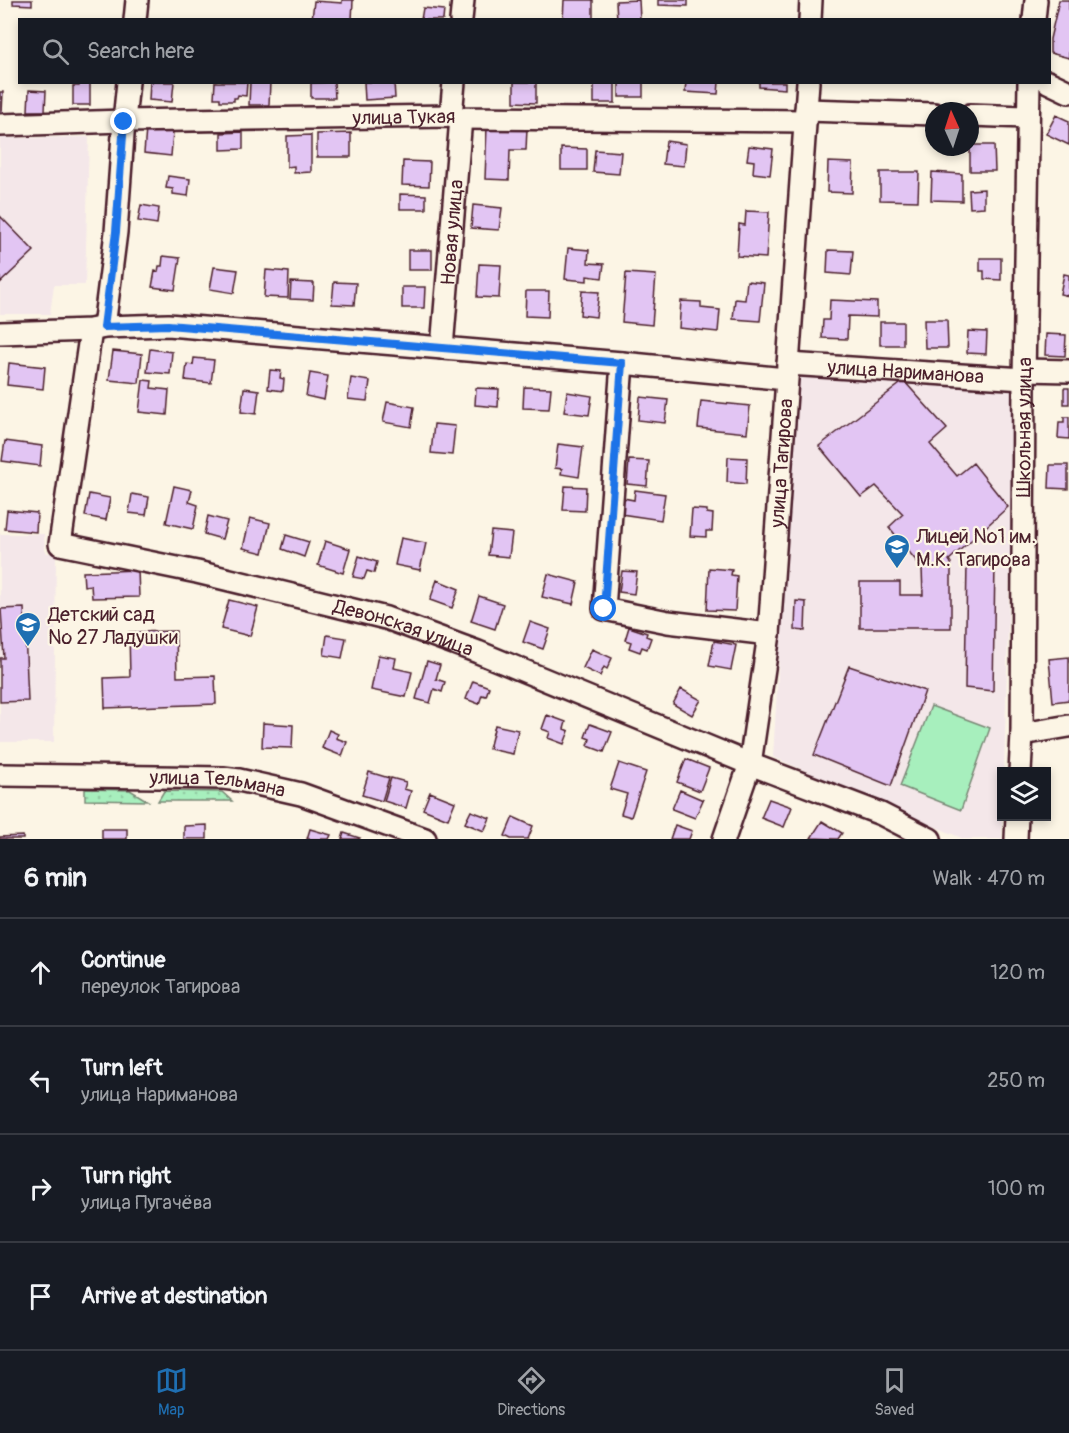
<!DOCTYPE html>
<meta charset="utf-8">
<style>
:root{--surface:#171b24;--page:#20242c;--text:#f1f3f6;--muted:#9ea1a6;--line:#363941;--accent:#1f6fb2}
body{margin:0;font-family:Pangolin,sans-serif;background:var(--page);color:var(--text)}
.controls{position:absolute;right:18px;bottom:18px;display:grid;overflow:hidden;border-radius:0px;box-shadow:0 3px 9px #0003}
.controls button{width:54px;height:54px;display:grid;place-items:center;padding:0;border:0;border-bottom:2px solid var(--line);background:var(--surface);color:var(--text);font:30px sans-serif}
.compass{position:absolute;left:925px;top:102px;width:54px;height:54px;border-radius:50%;background:var(--surface);box-shadow:0 3px 9px #0003;rotate:357deg}
.stop{position:absolute;width:18px;height:18px;margin:-14px;border:4px solid #1a73e8;border-radius:50%;background:#fff}
.stop.end{background:#1a73e8;border-color:#fff;box-shadow:0 2px 6px #0008}
.list{margin:0;padding:0;list-style:none}
h2{display:flex;justify-content:space-between;align-items:center;height:78px;margin:0;padding:0 24px;font-size:26px}
h2 small{font-size:20px;font-weight:400;color:var(--muted)}
.list li{display:grid;grid-template-columns:39px 1fr auto;gap:18px;align-items:center;box-sizing:border-box;height:108px;padding:0 24px;border-top:2px solid var(--line)}
.list b{display:block;font-size:22px;white-space:nowrap}
.list p{margin:0;font-size:20px;white-space:nowrap;color:var(--muted)}
.list em{font-size:20px;font-style:normal;color:var(--muted)}
.icon{flex:none;width:33px;height:33px;fill:none;stroke:currentColor;stroke-width:2;stroke-linecap:round;stroke-linejoin:round}
.map{position:relative;flex:none;width:1069px;height:839px;overflow:hidden}
.search{position:absolute;background:var(--surface);box-shadow:0 3px 9px #0003;left:18px;right:18px;top:18px;height:66px;display:flex;align-items:center;gap:15px;box-sizing:border-box;padding:0 21px;border-radius:0px;color:var(--muted);font-size:22px}
.sheet{height:510px;background:var(--surface)}
nav{display:flex;justify-content:space-around;align-items:center;box-sizing:border-box;height:84px;border-top:2px solid var(--line);background:var(--surface);font-size:16px;color:var(--muted)}
nav a{display:grid;justify-items:center;gap:3px}
nav .on{color:var(--accent)}
.map>svg:first-child{display:block}
.built{fill:#f4e7e9}
.grass{fill:url(#grass-dots);stroke:#788774;stroke-width:1.5}
.green{fill:#a7efbd;stroke:#788774;stroke-width:1.5}
.building{fill:#e2c5f3;stroke:#4a1f2b;stroke-width:1.5}
.lines{fill:none;stroke-linecap:round;stroke-linejoin:round}
.minor-casing{stroke:#4a1f2b;stroke-width:26}
.minor{stroke:#fcf5e5;stroke-width:21}
.route{stroke:#1a73e8;stroke-width:8}
.labels{text-anchor:middle;dominant-baseline:central;stroke-width:4.5;stroke-linejoin:round;paint-order:stroke}
.street-label{font-size:20px;fill:#4a1f2b;stroke:#fcf5e5}
.poi-label{font-size:20px;fill:#4a1f2b;stroke:#fcf5e5;text-anchor:start}
</style>
<div class="map">
<svg width="1069" height="839" viewBox="0 0 1069 839">
<defs>
<pattern id="grass-dots" width="8" height="8" patternUnits="userSpaceOnUse" patternTransform="scale(1.5)"><rect width="8" height="8" fill="#a7efbd"/><path d="M2 2h.1M6 6h.1" fill="none" stroke="#91cca3" stroke-width="1.8" stroke-linecap="round"/></pattern>
</defs>
<rect width="100%" height="100%" fill="#fcf5e5"/>
<filter id="ink" filterUnits="userSpaceOnUse"><feTurbulence type="fractalNoise" baseFrequency=".0167" numOctaves="2"/><feDisplacementMap in="SourceGraphic" scale="12" xChannelSelector="R" yChannelSelector="G"/><feConvolveMatrix kernelMatrix="1 2 1 2 8 2 1 2 1" color-interpolation-filters="sRGB"/></filter>
<g filter="url(#ink)">
<!-- built -->
<path class="built" d="M89,137L85,285H54L50,314H0V138Z
M796,370L1015,384L1004,771L1002,772V839H964L773,757Z
M0,534H44L45,552L56,555L54,742H0Z"/>
<!-- grass -->
<path class="grass" d="M85,789L130,790L148,801L85,800Z
M164,791L222,792L232,801H158Z"/>
<!-- green -->
<path class="green" d="M931,706L990,728L961,810L900,786Z"/>
<!-- building -->
<path class="building" d="M13,0H32V5L13,4Z
M342,0H353L352,20H312L314,1L342,3Z
M564,0H593V20H563Z
M639,0L640,19L617,20L616,1Z
M658,0H688V6L658,5Z
M1059,0H1069V58L1050,53V39Z
M423,8L444,10L443,20H421Z
M79,82H90V105H73V86H79Z
M150,82H174L172,102L149,100Z
M215,82H247L246,96L238,95L237,98H234V101H220V98H214Z
M250,82H270L269,105H249Z
M334,82L335,98H311V83Z
M364,82H394L395,98L365,100Z
M514,82H536V103L514,102Z
M594,82H615V103H594Z
M619,82H643V97H619Z
M686,82H719L718,94L685,92Z
M759,82H785V89L759,87Z
M29,90L46,91L45,111H28Z
M0,92H3L2,113H0Z
M1056,115L1069,121V145L1046,134Z
M487,126L527,128L526,150H510L509,180L485,179Z
M146,129L173,132L171,156L144,153Z
M243,132V149L221,150V133Z
M351,133V157H317V134Z
M311,135V172L294,173V166L287,167V136Z
M666,141L686,144L684,166L663,164Z
M970,145H994L995,171H970Z
M749,146L773,149L770,175L753,173L754,161L747,160Z
M561,148L587,149V170H561Z
M595,150L621,152L619,174L593,172Z
M403,161L430,162L429,186L402,185Z
M828,162L853,163L852,193L827,192Z
M880,172H919L918,201L880,200Z
M932,172L962,174V201L931,200Z
M168,176L190,179L188,196L173,194V189L166,188Z
M984,189V207L970,208L969,190Z
M400,194L426,195V209H400Z
M141,205L159,208L157,224L138,221Z
M473,205L502,208L499,230L471,228Z
M746,211L769,212L766,258L737,256L739,224L745,225Z
M0,216L34,251L0,283Z
M568,248L589,250L588,263L604,264L602,278L587,276V281L565,279Z
M408,250H432V270H408Z
M828,250L853,251L851,275L827,273Z
M163,256L180,258L175,290L152,287L155,271L158,272L159,266H162Z
M980,258H1001V280L984,279V271H980Z
M479,264L501,265L499,298L477,297Z
M214,267L238,270L234,293L210,289Z
M266,270L289,272L288,298L264,297Z
M626,273L656,275L652,325L622,322Z
M1064,274L1069,275V296L1060,294Z
M747,281L764,283L760,321L733,319L735,299L745,300Z
M291,282L314,283L313,300L290,299Z
M334,282L356,283L354,305L332,304Z
M402,287H425L424,308H402Z
M526,291H549L548,317L525,316Z
M582,291L599,292L596,317L580,315Z
M830,300L877,302V317L848,316L847,339L822,338L823,320H829Z
M681,301L701,302V308L720,310L718,332L679,328Z
M924,320H947L948,348H925Z
M880,322H903V345H880Z
M968,331L987,332L986,354L967,353Z
M1046,334L1066,335L1065,356L1045,355Z
M150,349L172,352L170,374L147,372Z
M113,351L142,354L139,383L109,380Z
M194,358L214,360L211,383L185,380L187,364L193,365Z
M9,363L45,367L43,389L7,385Z
M270,370L281,371L280,378L284,379L283,391L268,389Z
M310,373L328,376L324,400L306,396Z
M351,378L370,381L367,401L348,399Z
M143,380L152,381L151,388L169,390L167,415L139,412Z
M904,381L947,429L930,444L957,476L973,463L1008,507L949,560L951,563V628H860V582H900V595H923L922,568L889,527L903,514L876,486L861,497L819,446Z
M524,387L551,388L549,409L523,408Z
M244,388L259,390L256,414L241,412Z
M476,388L499,389L498,407L475,405Z
M1064,388H1069V404H1064Z
M567,392L592,396L589,415L564,412Z
M640,397L668,400L665,423L638,420Z
M701,401L750,406L747,433L698,428Z
M387,402L414,407L411,427L383,422Z
M1064,417H1069V439L1058,438L1059,422H1064Z
M434,424L455,426L452,455L431,453Z
M5,441L42,446L40,466L2,461Z
M558,444L583,447L579,477L561,474L562,469L555,468Z
M728,457L747,458L746,484L727,482Z
M629,460L649,461L647,486L627,484Z
M1050,465H1068V489L1049,488Z
M174,486L192,490L189,502L198,505L193,529L166,523Z
M565,486L586,487L585,511L563,510Z
M635,490L665,494L661,520L621,514L623,498L634,500Z
M89,494L110,498L106,520L85,516Z
M132,494L149,497L146,515L129,513Z
M692,509L707,510V513L713,514L712,531H706V537L690,536Z
M7,510L37,513L36,532L5,529Z
M208,516L227,521L222,539L204,534Z
M250,518L270,523L263,553L243,548Z
M491,531L512,533L509,557L488,555Z
M286,535L309,542L304,557L282,549Z
M401,538L426,543L420,570L395,565Z
M325,541L350,549L343,573L318,565Z
M359,556L377,562L374,573L367,571L364,579L353,577Z
M967,562H995L993,691L965,688Z
M709,568L732,570L731,575L737,576L735,611L707,610Z
M138,570L139,597L92,598L91,585L84,586L83,572Z
M622,571L637,572L634,594L619,592Z
M548,574L578,582L573,604L542,597Z
M437,580L459,589L452,608L430,600Z
M479,596L503,604L495,629L471,621Z
M229,600L258,607L250,636L221,629Z
M796,601L806,602L805,631L795,630Z
M24,608L28,701L0,702V658H4L1,609Z
M530,622L550,629L543,649L523,642Z
M629,627L647,633L646,636L651,638L647,649L642,647L640,652L629,648L631,642L625,640Z
M176,631L177,677L215,676L216,704L105,708L104,678L130,677L129,632Z
M327,635L346,638L342,658L324,655Z
M714,641L736,645L731,670L709,666Z
M592,649L612,658L607,669L604,667L600,676L583,668Z
M378,655L396,658L394,668L412,672L406,697L371,690Z
M1069,657V700L1053,702L1049,659Z
M427,661L440,665L436,679L445,682L442,692L434,689L430,703L416,699Z
M849,666L925,691L891,786L814,755Z
M473,681L489,687L486,696L482,695L479,704L466,699Z
M681,689L701,700L692,715L673,704Z
M547,715L566,722L564,729L569,731L564,744L548,738L550,732L542,729Z
M263,723L293,725L292,748L262,747Z
M590,724L612,732L604,752L588,746L590,739L585,737Z
M495,725L518,730L513,754L489,749Z
M329,730L338,734L336,738L347,742L342,756L322,748Z
M686,759L709,768L700,791L677,782Z
M619,763L646,772L631,817L621,814L627,794L610,789Z
M369,772L389,778L382,801L362,795Z
M391,778L406,782L404,789L411,791L406,808L384,801Z
M680,790L703,800L695,818L672,809Z
M430,792L455,802L448,819L423,809Z
M769,799L792,807L784,827L761,818Z
M471,811L490,818L484,831L465,823Z
M513,817L533,826L528,839H511L505,836Z
M822,821L842,833L838,839L811,838Z
M207,825V839H184V826Z
M675,825L692,831L689,839H670Z
M102,829H127V839H102Z
M310,829L331,835L329,839H307Z
M344,833L360,838L359,839H342Z
M23,836V839H0V837Z"/>
<g class="lines">
<defs>
<g id="minor">
<path d="M135,20L137,0"/>
<path d="M461,20L463,0"/>
<path d="M810,20L811,0"/>
<path d="M1034,20L1036,0"/>
<path d="M1048,82L1069,92"/>
<path d="M806,110L934,114"/>
<path d="M970,115L1028,117"/>
<path d="M451,116L454,82"/>
<path id="s1" d="M0,125L124,121L451,116L461,118L805,121"/>
<path d="M104,327L116,232L124,121L128,82"/>
<path id="s2" d="M91,330L60,544L197,572L386,618L478,652L750,764L881,814L930,839"/>
<path d="M0,333L91,330L104,327L168,325L622,363L786,379"/>
<path id="s3" d="M442,348L461,118"/>
<path d="M622,363L604,609L668,622L769,634"/>
<path id="s4" d="M788,364L1024,379"/>
<path d="M1025,370L1069,371"/>
<path d="M1022,734L1069,726"/>
<path id="s5" d="M1020,772L1022,734L1024,379L1029,82"/>
<path id="s6" d="M0,775L158,777L223,778L239,780L301,794L425,839"/>
<path id="s7" d="M724,839L750,764L769,634L808,82"/>
<path d="M1016,839L1017,816"/>
</g>
</defs>
<!-- minor casing -->
<use href="#minor" class="minor-casing"/>
<!-- minor -->
<use href="#minor" class="minor"/>
</g>
</g>
<g class="lines" filter="url(#ink)">
<!-- route -->
<path class="route" d="M124,122L116,232L104,327L168,325L622,363L604,609"/>
</g>
<!-- icons -->
<defs>
<symbol id="school-pin" viewBox="-11 -11 22 30"><path d="M0 17L-7.5 6A9.5 9.5 0 1 1 7.5 6Z" fill="#1f6fb2" stroke="#fcf5e5"/><path d="M0-5L7-2L0 1L-7-2ZM-4 1L0 2.5L4 1V4Q0 6-4 4Z" fill="#fff"/></symbol>
</defs>
<g fill-rule="evenodd">
<use href="#school-pin" x="882" y="532" width="30" height="40"/>
<use href="#school-pin" x="13" y="610" width="30" height="40"/>
</g>
<g class="labels">
<!-- street labels -->
<g class="street-label">
<text stroke="none"><textPath href="#s1" startOffset="404">улица Тукая</textPath></text>
<text stroke="none"><textPath href="#s3" startOffset="116">Новая улица</textPath></text>
<text stroke="none"><textPath href="#s4" startOffset="118">улица Нариманова</textPath></text>
<text stroke="none"><textPath href="#s5" startOffset="345">Школьная улица</textPath></text>
<text stroke="none"><textPath href="#s7" startOffset="382">улица Тагирова</textPath></text>
<text stroke="none"><textPath href="#s2" startOffset="570">Девонская улица</textPath></text>
<text stroke="none"><textPath href="#s6" startOffset="218">улица Тельмана</textPath></text>
</g>
<!-- poi labels -->
<g class="poi-label">
<text x="916" y="536">Лицей №1 им.<tspan x="916" dy="23">М.К. Тагирова</tspan></text>
<text x="48" y="614">Детский сад<tspan x="48" dy="23">№ 27 Ладушки</tspan></text>
</g>
</g>
</svg>
<div class="controls">
<button><svg class="icon" aria-label="layers" viewBox="0 0 24 24"><path d="M12 4l9 5-9 5-9-5zM3 14l9 5 9-5"/></svg></button>
</div>
<svg class="compass" viewBox="-18 -18 36 36"><path d="M0-13l5 13h-10z" fill="#e53935"/><path d="M0 13l5-13h-10z" fill="#9ea1a6"/></svg>
<div class="stop" style="left:604px;top:609px"></div>
<div class="stop end" style="left:124px;top:122px"></div>
<div class="search"><svg class="icon" aria-label="search" viewBox="0 0 24 24"><circle cx="10" cy="10" r="6"/><path d="M15 15l6 6"/></svg>Search here</div>
</div>
<section class="sheet">
<h2>6 min<small>Walk · 470 m</small></h2>
<ul class="list">
<li><svg class="icon" aria-label="ahead" viewBox="0 0 24 24"><path d="M12 20V5M6 11l6-6 6 6"/></svg><div><b>Continue</b><p>переулок Тагирова</p></div><em>120 m</em></li>
<li><svg class="icon" aria-label="left" viewBox="0 0 24 24"><path d="M17 20v-9H6M10 6l-5 5 5 5"/></svg><div><b>Turn left</b><p>улица Нариманова</p></div><em>250 m</em></li>
<li><svg class="icon" aria-label="right" viewBox="0 0 24 24"><path d="M7 20v-9h11M14 6l5 5-5 5"/></svg><div><b>Turn right</b><p>улица Пугачёва</p></div><em>100 m</em></li>
<li><svg class="icon" aria-label="arrive" viewBox="0 0 24 24"><path d="M6 21V4h12l-3 4 3 4H6"/></svg><div><b>Arrive at destination</b></div></li>
</ul>
</section>
<nav>
<a class="on"><svg class="icon" aria-label="map" viewBox="0 0 24 24"><path d="M3 6l6-2 6 2 6-2v14l-6 2-6-2-6 2zM9 4v14M15 6v14"/></svg>Map</a>
<a><svg class="icon" aria-label="directions" viewBox="0 0 24 24"><path d="M12 3l9 9-9 9-9-9zM9 14v-3h6M13 9l2 2-2 2"/></svg>Directions</a>
<a><svg class="icon" aria-label="saved" viewBox="0 0 24 24"><path d="M7 4h10v16l-5-4-5 4z"/></svg>Saved</a>
</nav>
